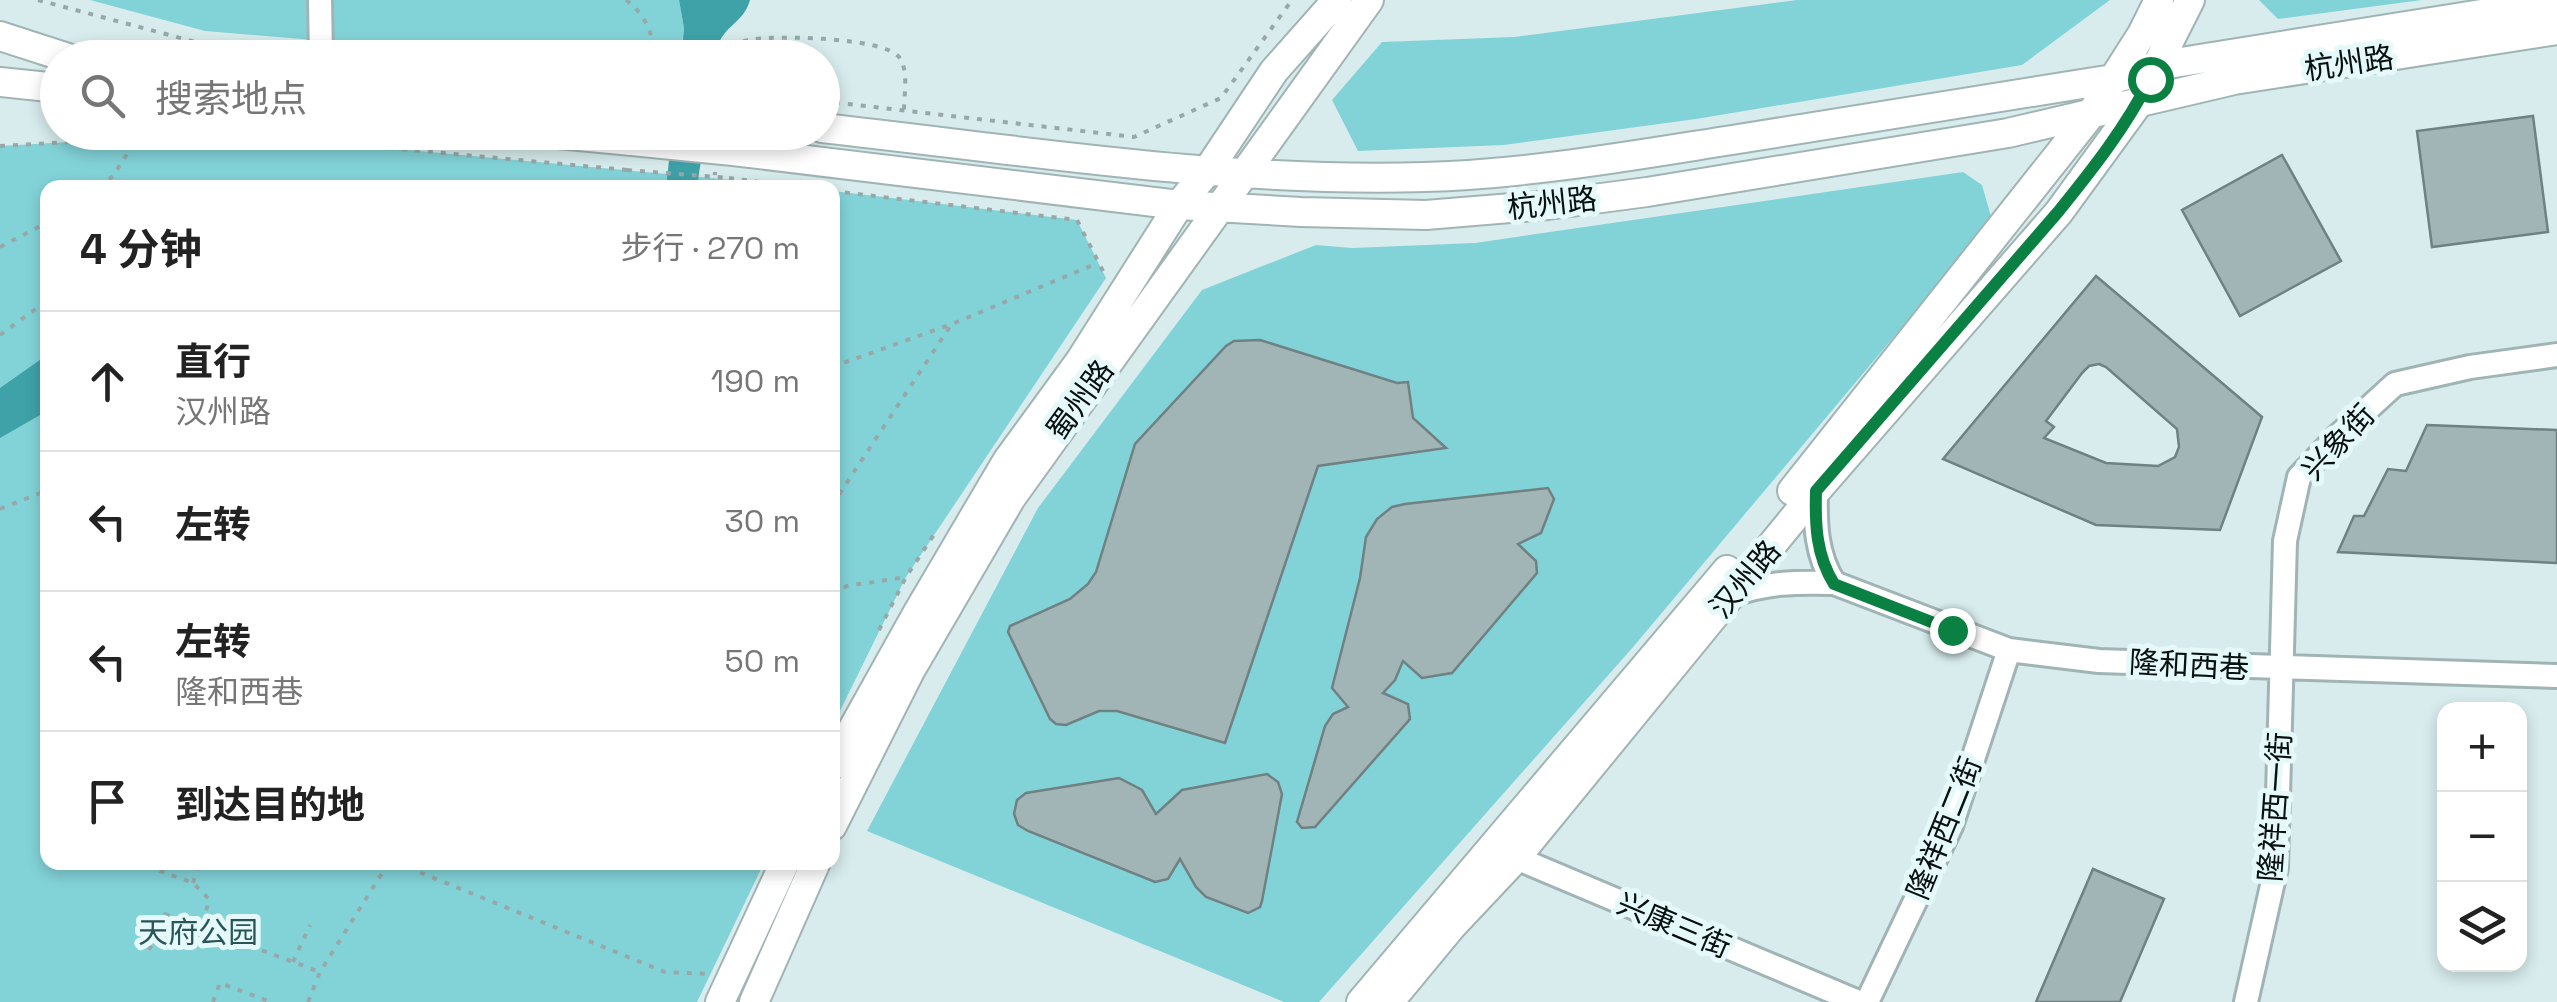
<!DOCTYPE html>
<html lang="zh">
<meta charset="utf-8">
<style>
:root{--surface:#fff;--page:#f6f6f6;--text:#222;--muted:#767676;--line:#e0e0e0}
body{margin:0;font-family:"Space Grotesk","Noto Sans SC",sans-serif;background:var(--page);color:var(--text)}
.controls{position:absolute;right:30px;bottom:30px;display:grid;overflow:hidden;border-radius:20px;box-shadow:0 5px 15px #0003}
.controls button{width:90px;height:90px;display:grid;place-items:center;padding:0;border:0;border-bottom:2px solid var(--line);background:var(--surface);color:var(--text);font:50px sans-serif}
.stop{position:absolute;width:30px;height:30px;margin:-22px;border:8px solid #0b8043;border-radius:50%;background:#fff}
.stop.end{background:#0b8043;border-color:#fff;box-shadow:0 2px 10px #0008}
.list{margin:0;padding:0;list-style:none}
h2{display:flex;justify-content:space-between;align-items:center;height:130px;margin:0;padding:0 40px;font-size:42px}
h2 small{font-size:32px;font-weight:400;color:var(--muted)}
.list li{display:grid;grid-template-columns:65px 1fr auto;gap:30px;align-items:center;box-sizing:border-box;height:140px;padding:0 40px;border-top:2px solid var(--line)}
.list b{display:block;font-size:38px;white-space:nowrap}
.list p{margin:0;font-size:32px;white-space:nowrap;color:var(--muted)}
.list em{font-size:32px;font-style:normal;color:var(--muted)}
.icon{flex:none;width:55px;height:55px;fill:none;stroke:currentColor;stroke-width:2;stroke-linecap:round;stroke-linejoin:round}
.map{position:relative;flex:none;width:2557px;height:1002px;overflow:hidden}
.search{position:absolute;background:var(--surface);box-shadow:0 5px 15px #0003;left:40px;top:40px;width:800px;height:110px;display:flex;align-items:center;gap:25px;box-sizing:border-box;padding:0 35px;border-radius:55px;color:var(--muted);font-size:38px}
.panel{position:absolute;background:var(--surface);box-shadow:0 5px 15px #0003;left:40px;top:180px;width:800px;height:690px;border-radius:20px}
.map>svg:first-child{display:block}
.green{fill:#82d3d8}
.water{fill:#3ea2a8}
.building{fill:#a2b5b6;stroke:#6f8182;stroke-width:2.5;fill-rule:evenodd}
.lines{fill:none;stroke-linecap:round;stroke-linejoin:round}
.minor-casing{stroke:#a1b4b5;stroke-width:28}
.major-casing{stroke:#a1b4b5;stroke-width:32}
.path{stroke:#98a8a8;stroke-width:4;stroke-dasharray:5 8;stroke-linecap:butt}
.minor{stroke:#fff;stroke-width:22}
.major{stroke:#fff;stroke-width:28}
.major-bridge-casing{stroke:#a1b4b5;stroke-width:32;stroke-linecap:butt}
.path-bridge{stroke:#98a8a8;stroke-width:4;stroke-dasharray:5 8;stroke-linecap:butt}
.major-bridge{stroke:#fff;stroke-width:28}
.route{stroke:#0b8043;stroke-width:12}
.labels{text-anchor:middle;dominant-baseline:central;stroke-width:10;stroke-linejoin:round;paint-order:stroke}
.street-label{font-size:30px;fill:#091010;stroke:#e5f9fa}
.park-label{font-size:30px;fill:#2a5558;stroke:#e5f9fa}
</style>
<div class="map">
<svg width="2557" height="1002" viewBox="0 0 2557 1002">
<rect width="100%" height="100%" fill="#d8eced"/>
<!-- green -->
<path class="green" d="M90,0H679L684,28L680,57H517L205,31Z
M1797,0H2110L2022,65L1696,119L1504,145L1358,151L1332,100L1382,42L1514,37Z
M2259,0H2422L2278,19Z
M226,133L806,187L48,188V862L764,863L697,1002H0V146Z
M1963,172L1982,185L1992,220L1634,646L1319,1002H1284L867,831L1038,508L1202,290L1316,245L1352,248L1475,243Z
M833,191L1077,220L1106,278L906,577L833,725Z"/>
<!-- water -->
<path class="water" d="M679,0H750C743,26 720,24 715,57L681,58L684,28Z
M672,133H705L697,187L666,188Z
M47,355V411L0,438V388Z"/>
<!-- building -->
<path class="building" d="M2533,116L2548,232L2432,247L2417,131Z
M2282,155L2341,261L2240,316L2182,210Z
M2096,276L2262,417L2220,530L2096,525L1943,459ZM2099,364L2106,367L2177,429L2179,447L2175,457L2158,466L2106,463L2044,438L2054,427L2046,421L2082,373L2089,366Z
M1260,340L1397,383L1408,382L1413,418L1446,448L1318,466L1225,743L1117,711H1099L1066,725L1056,724L1050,719L1008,632L1010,626L1070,599L1088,584L1096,572L1135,444L1226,346L1234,341Z
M2427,425L2557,430V563L2338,552L2354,516H2364L2388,469L2406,471Z
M1548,488L1554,499L1541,533L1518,544L1536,561L1537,573L1452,673L1422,678L1403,661L1395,680L1383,693L1408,704L1410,719L1315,827L1302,828L1297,822L1325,726L1333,714L1348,707L1332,688L1360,578L1366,537L1377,519L1392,507L1405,504Z
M1267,774L1278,782L1282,794L1262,901L1260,907L1248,913L1206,897L1196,887L1180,859L1168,879L1155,882L1028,831L1018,825L1014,814L1017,800L1026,793L1119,778L1142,790L1156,814L1182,790Z
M2093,869L2164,899L2120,1002H2036Z"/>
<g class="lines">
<defs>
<path id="minor" d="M320,0L321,58
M1834,583L2009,650L2099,661L2557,676
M1729,596C1765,582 1796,582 1834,583C1816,555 1815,524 1816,491
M1502,852L1858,1002
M1867,1002L1951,826L2009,650
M2246,1002L2276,868L2285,541L2299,477L2338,436L2395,384L2470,367L2557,355"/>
<path id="major" d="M0,36L68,58
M0,82L58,88
M822,128C1022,150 1223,183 1425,177C1528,174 1630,156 1732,140C1859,119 1986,99 2113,79L2156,66L2557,2
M537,132L632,141
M733,151L1179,205L1301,212L1426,215L1548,205L1647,192L2008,133L2234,80L2557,30
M1792,491L2091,114L2142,34L2159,0
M832,766L918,612L1007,461L1080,361L1179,205L1208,170L1274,71L1337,0
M832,826L910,671L1011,498L1369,0
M720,1002L785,862
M754,1002L816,862
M1361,1002L1727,570
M1389,1002L1451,927L1515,859L1816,491L2059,212L2137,105L2190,0"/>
</defs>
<!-- minor casing -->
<use href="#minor" class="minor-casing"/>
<!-- major casing -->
<use href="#major" class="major-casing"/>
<!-- path -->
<path class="path" d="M38,0L218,48L300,53
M626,0C645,14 654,34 654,58
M339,56L354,58
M724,58C730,48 736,43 748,40C773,35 883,37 899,57C909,70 904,95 904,110
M822,101L1134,137L1221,98L1292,0
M0,146L226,133L627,170
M729,178L806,188
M99,188L113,176L138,137
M714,188L715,172
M832,191L1077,220L1106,277
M0,247L48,222
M0,335L48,300
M832,367L952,324L1098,263
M832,505L951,325
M0,509L48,490
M832,593L847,586L906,577
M879,630L906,577L937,530
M46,830L48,831
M135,862L193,883L209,899L202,928
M425,862L419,872L665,972L709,974
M193,883L199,862
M149,950L165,914L320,972
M293,962L310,925
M213,1002L220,983L271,1002
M308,1002L320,972L389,862"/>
<!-- minor -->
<use href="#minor" class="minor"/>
<!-- major -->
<use href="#major" class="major"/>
<defs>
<path id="major-bridge" d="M632,141L733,151"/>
</defs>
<!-- major-bridge casing -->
<use href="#major-bridge" class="major-bridge-casing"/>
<!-- path-bridge -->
<path class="path-bridge" d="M627,170L729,178"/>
<!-- major-bridge -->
<use href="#major-bridge" class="major-bridge"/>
</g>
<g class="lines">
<!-- route -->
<path class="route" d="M1952,630L1834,584C1816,555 1815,524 1816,491L2058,212C2092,170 2126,127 2150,79"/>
</g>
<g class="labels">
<!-- street labels -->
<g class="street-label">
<text transform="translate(2349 63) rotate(-8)">杭州路</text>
<text transform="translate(1552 203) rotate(-6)">杭州路</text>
<text transform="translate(1080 400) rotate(-54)">蜀州路</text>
<text transform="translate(2338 442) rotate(-47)">兴象街</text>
<text transform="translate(1745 579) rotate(-50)">汉州路</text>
<text transform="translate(2189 665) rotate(3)">隆和西巷</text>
<text transform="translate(2275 807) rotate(-86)">隆祥西一街</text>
<text transform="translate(1944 828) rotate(-68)">隆祥西二街</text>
<text transform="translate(1674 925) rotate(23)">兴康三街</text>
</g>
<!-- park labels -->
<g class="park-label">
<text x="198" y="932">天府公园</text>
</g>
</g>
</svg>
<div class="controls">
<button>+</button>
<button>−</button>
<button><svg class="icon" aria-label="layers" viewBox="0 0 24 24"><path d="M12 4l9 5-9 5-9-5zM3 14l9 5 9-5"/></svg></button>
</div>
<div class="stop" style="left:2150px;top:79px"></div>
<div class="stop end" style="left:1952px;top:630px"></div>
<div class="search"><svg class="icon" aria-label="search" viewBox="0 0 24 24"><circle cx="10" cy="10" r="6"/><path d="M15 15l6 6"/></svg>搜索地点</div>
<section class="panel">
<h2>4 分钟<small>步行 · 270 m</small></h2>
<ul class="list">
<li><svg class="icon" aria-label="ahead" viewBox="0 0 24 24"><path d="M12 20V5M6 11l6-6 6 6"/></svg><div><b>直行</b><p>汉州路</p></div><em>190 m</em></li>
<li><svg class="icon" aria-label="left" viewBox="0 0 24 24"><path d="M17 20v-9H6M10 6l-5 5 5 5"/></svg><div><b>左转</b></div><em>30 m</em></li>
<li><svg class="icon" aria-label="left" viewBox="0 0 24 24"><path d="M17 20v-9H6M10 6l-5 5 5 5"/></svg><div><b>左转</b><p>隆和西巷</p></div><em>50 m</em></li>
<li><svg class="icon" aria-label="arrive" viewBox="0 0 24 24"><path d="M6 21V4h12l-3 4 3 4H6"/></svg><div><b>到达目的地</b></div></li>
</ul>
</section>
</div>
